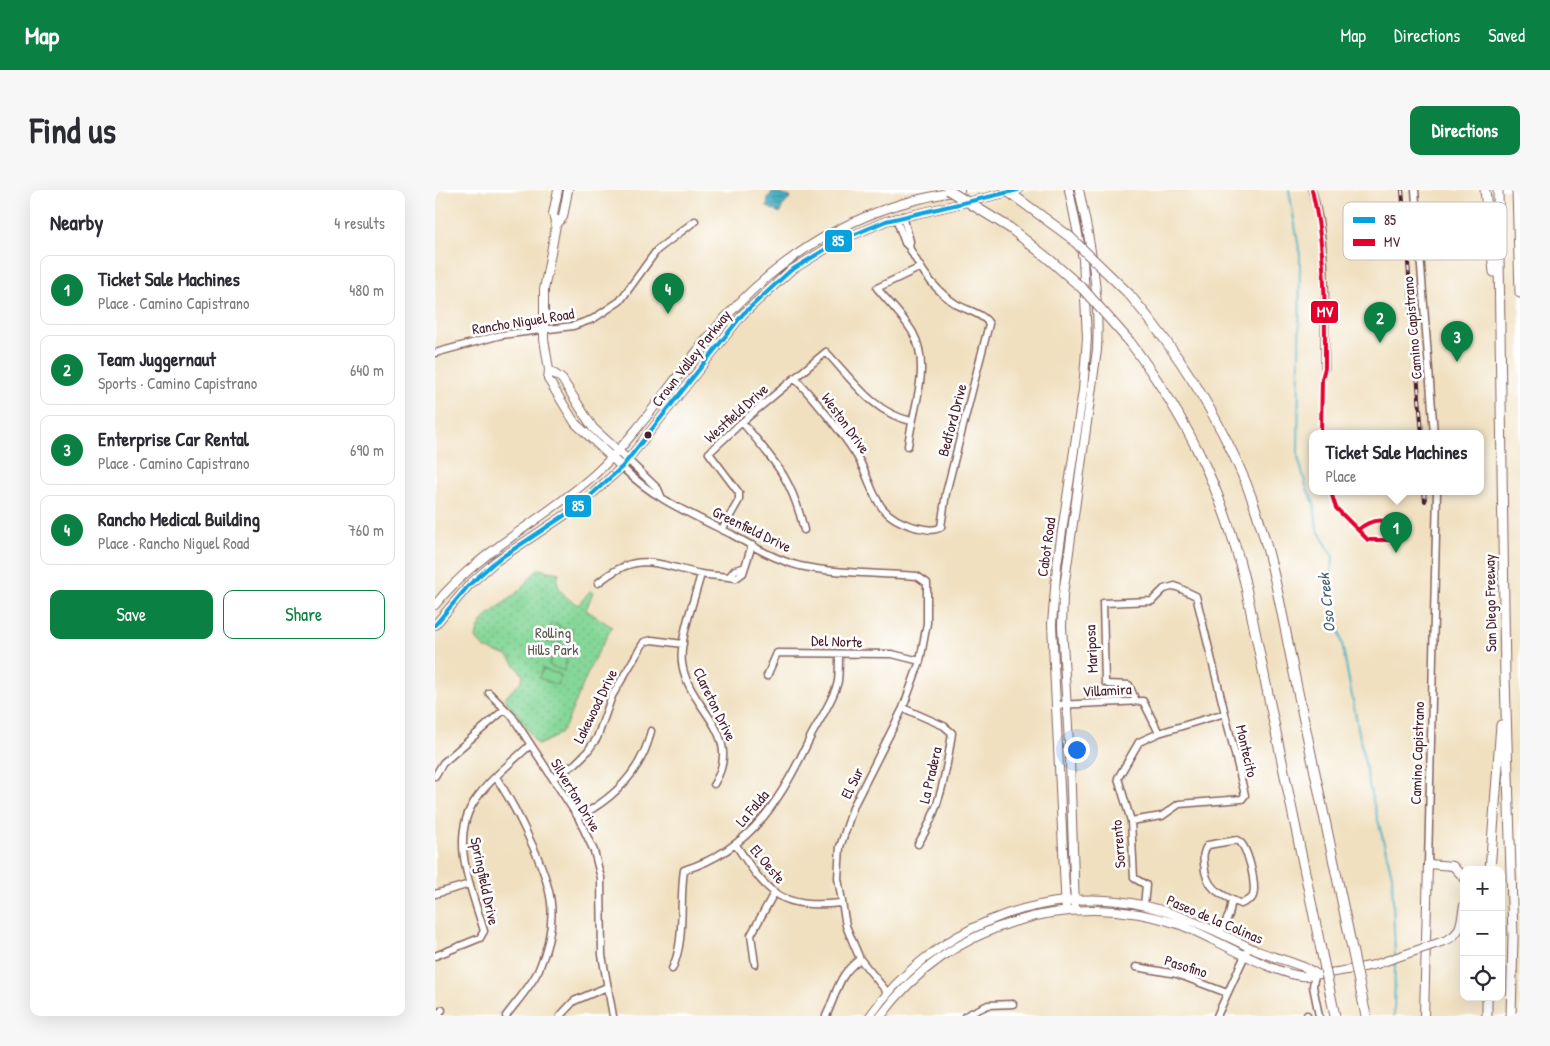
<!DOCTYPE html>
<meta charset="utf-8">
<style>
:root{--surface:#fff;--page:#f7f7f7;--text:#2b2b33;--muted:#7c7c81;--line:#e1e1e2;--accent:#0b8043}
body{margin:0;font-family:"Patrick Hand",sans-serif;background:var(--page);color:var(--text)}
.controls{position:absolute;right:15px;bottom:15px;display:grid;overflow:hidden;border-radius:10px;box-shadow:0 5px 20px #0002}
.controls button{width:45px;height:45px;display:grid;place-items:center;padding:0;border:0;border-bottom:1px solid var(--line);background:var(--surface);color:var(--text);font:25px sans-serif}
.you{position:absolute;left:641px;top:559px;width:18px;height:18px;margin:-12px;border:4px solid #fff;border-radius:50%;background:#1a73e8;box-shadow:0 0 0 8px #1a73e833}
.badge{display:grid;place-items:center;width:32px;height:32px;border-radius:50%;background:var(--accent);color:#fff;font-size:16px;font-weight:700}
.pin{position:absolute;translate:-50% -41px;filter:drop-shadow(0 1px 2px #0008)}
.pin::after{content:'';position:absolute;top:26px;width:18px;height:15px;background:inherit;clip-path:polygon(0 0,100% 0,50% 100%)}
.popup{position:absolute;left:874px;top:240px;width:175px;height:65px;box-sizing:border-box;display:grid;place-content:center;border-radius:10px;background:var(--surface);filter:drop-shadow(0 1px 4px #0005);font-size:16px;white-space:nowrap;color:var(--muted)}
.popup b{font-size:19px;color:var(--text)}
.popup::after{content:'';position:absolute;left:50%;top:100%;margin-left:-10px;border:10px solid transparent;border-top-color:var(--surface)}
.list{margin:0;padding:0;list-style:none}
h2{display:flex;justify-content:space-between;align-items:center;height:65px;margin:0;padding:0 20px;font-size:21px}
h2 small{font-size:16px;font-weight:400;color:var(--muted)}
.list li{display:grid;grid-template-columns:32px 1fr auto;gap:15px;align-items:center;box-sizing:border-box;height:70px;margin:0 10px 10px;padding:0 10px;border:1px solid var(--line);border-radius:10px}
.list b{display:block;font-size:19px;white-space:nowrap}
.list p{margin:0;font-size:16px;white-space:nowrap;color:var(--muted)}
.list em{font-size:16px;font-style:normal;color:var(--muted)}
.actions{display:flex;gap:10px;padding:15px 20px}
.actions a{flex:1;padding:11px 0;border:1px solid var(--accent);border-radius:10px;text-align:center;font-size:18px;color:var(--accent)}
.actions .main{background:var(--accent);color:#fff}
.icon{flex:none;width:28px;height:28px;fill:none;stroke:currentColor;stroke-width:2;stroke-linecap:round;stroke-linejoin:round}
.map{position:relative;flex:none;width:1085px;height:826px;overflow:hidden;border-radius:10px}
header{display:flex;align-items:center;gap:30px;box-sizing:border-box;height:70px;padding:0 25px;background:var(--accent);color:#fff}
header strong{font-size:24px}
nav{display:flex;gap:28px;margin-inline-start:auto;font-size:18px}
.intro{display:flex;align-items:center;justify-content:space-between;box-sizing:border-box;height:120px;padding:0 30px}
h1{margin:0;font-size:35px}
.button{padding:12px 22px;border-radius:10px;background:var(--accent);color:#fff;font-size:18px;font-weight:700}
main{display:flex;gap:30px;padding:0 30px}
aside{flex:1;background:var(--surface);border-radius:10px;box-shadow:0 5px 20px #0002}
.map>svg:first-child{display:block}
.grass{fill:url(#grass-dots);stroke:#687b62}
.pitch{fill:#85d798;stroke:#687b62}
.water{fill:url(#water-rules);stroke:#476776}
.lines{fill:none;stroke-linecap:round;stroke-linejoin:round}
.stream{stroke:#44afc2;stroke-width:2}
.minor-casing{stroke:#84635f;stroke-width:9}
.major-casing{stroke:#84635f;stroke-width:10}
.highway-casing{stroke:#84635f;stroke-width:11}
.minor{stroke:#fff;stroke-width:6}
.major{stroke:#fff;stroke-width:8}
.highway{stroke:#fff;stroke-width:9}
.rail-casing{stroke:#4a1f2b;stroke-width:4}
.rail{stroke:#fff;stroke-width:2;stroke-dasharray:5.5;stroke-linecap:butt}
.major-bridge-casing{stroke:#84635f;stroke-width:10;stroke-linecap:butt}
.highway-bridge-casing{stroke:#84635f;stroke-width:11;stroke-linecap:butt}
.major-bridge{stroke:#fff;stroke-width:8}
.highway-bridge{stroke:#fff;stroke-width:9}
.bus-1-casing{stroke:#fff;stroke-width:8}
.bus-2-casing{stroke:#fff;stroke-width:8}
.bus-1{stroke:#07a1de;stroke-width:4}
.bus-2{stroke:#e4002b;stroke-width:4}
.bus-dot{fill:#4a1f2b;stroke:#fff;stroke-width:2}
.labels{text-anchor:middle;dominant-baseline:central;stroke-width:5;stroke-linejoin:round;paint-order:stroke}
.street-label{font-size:15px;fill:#4a1f2b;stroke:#fff}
.park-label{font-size:15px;fill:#5c564c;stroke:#fff}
.water-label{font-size:16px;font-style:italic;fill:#47606f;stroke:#fff}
.key{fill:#fff;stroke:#c9bcbf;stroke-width:1}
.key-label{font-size:14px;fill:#4a1f2b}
.line-badge{stroke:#fff;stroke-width:2}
.badge-label{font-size:14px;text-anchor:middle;font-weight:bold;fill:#fff}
</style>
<header>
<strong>Map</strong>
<nav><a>Map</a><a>Directions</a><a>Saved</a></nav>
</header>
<div class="intro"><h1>Find us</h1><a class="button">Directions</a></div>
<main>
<aside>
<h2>Nearby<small>4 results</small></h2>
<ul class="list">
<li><span class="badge">1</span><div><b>Ticket Sale Machines</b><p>Place · Camino Capistrano</p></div><em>480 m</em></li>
<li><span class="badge">2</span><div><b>Team Juggernaut</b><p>Sports · Camino Capistrano</p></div><em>640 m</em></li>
<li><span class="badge">3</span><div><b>Enterprise Car Rental</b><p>Place · Camino Capistrano</p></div><em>690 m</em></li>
<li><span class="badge">4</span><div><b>Rancho Medical Building</b><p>Place · Rancho Niguel Road</p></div><em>760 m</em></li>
</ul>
<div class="actions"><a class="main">Save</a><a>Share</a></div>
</aside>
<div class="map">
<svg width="1085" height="826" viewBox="0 0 1085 826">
<defs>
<pattern id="grass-dots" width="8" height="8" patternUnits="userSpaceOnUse" patternTransform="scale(1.25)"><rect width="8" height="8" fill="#85d798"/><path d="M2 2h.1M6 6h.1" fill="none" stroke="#74b883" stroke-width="1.8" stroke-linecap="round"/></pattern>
<pattern id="water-rules" width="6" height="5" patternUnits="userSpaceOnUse" patternTransform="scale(1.25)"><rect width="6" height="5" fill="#44afc2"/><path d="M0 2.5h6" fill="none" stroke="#3b8e9e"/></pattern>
</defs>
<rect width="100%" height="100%" fill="#fff"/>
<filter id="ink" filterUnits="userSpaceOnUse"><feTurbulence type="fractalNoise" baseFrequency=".02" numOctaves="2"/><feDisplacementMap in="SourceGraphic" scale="10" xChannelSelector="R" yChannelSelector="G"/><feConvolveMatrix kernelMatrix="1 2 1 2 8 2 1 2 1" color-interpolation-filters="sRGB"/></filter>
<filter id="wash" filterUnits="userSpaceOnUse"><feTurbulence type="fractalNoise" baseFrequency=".0096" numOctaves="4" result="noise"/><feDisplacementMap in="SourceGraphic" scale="20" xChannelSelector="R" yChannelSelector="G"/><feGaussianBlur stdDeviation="1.12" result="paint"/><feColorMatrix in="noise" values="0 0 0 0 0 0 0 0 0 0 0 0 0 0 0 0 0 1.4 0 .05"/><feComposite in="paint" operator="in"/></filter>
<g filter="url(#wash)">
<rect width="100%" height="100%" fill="#f0e0c0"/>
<!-- grass -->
<path class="grass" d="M103,379L124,383C118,398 131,408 143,415L156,400L158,402L151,420L177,437L157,473L130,537L122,546L103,555L82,524L69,509L87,490L88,485L73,466L49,458L41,448C44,424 68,417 82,402C90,395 95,386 103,379Z"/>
<!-- pitch -->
<path class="pitch" d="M116,433L125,436L119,453L111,451Z
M130,438L138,440L132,458L124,455Z
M118,464L132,468L129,481L114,475Z
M108,479L126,485L122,495L104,488Z"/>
<!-- water -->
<path class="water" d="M337,2L356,7L347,17L345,23L332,17L333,8Z"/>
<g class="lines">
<!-- stream -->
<path class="stream" d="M854,0L865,65L863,267L872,299L879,313L882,339L898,366L896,391L899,412L934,595L957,685L960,766
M959,826L960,771"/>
</g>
</g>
<g filter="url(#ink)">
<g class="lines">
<defs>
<path id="minor" d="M877,0C894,59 889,118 890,178
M980,0L999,244
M468,26L475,51L474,57
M0,163L66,145L138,136L158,129L185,111L222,60L260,31
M360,188C380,211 401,234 418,260C441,292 432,324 480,337C490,339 498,342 506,337L511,303L554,134C550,124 530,120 521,114C500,101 485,79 474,57L470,53L461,28
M307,232C340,272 357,288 369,340
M473,256C477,220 497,178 478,143C469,127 454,113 442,98L486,77
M193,270L223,299L226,306
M187,277C217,308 258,325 296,344C317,356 341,370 365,376C403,384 444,383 482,386L492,393V433L485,471L468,518L419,615L405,657L403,688L411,736L425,769L452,802
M287,340L304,310V303L274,263L307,232L391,162C418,190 437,222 476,231
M266,384C260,408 244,448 247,473C253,519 310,543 279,594
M294,387L300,380L308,378
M163,393C203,360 220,374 266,384C278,386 289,386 301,388L308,383L317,355
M332,486L342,463L457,464L485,471
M54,503L77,526L143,627L159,661L166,688L167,765L178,826
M622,515L708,511L724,543
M468,518L509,536L517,543C511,583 505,620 483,654
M0,586L8,573L70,519
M61,587C74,607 84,626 94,648C117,696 126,727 104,779C97,795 82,811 71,826
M118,588L140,574L152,562L162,548L177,506L209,452L217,450L248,454
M143,627C178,609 207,581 216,541
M696,631L727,626L744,614L807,609L810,605L761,406L740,396L729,399L717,411L668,413L670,492L673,494L694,495L701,511
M802,650C813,654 823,698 817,708L806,714C784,704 771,699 769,674C768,666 768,661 773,655Z
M301,655C333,704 345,719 406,713
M993,674L1002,302
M0,704L35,694
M709,716L711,695L699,688L696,631L683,588L704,552L724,543L790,523
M785,743L794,725L797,710
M0,766L45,748L49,741C37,701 13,647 41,609C55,589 77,572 95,555
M320,774L316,745L339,703
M701,777L742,784L792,803
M237,779C251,750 244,712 249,680C318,659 347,607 376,546C384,531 400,507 403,491C404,482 404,473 404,464
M880,783L878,796L884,826
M1,826L7,820
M125,826L139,811L172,797
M391,826C403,801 402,786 425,769
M530,826L553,815L578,814
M782,826L812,761
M872,826V825"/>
<path id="major" d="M123,0L118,24L121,35L109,100V149L114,180L113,189L140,233L187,277
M121,35L128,27L133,0
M114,180L127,189L158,238L193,270
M0,415C44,360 108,331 160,284C202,245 235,194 271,150C321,88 383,41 459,16C480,9 503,5 525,0
M0,435L34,395L61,371L145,315L187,277L308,124L355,81L404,51L451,31L583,0
M640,719L635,570L627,436L628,405L662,160C665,106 656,53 644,0
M631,721L617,434L622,375L648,200L652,148L648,69L634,0
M1009,751C1027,745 1026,731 1029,715
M435,826C494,741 608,691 711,716C749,725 785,743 820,760C838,768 866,773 880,783
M446,826C515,733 634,698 743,734C772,744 846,789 872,786C895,783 919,780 942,774
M989,826L993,674L1018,676L1029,688"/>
<path id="highway" d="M1050,0L1059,82
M1063,0L1070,487L1078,747L1076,826
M1082,0L1085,103
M575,38L615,70
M694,104C743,162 782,223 811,293C835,353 846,419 859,483C878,571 896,660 915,749
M695,152C751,227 788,300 810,393L885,755
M1055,680L1066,535
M1052,826V807"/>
</defs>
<!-- minor casing -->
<use href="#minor" class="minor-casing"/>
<!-- major casing -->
<use href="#major" class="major-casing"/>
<!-- highway casing -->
<use href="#highway" class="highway-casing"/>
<!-- minor -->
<use href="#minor" class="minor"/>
<!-- major -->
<use href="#major" class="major"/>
<!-- highway -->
<use href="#highway" class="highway"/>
<defs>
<path id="rail" d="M967,0L987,244
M989,302L990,311"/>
</defs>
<!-- rail casing -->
<use href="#rail" class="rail-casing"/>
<!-- rail -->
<use href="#rail" class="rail"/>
<defs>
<path id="major-bridge" d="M942,774L1009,751"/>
<path id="highway-bridge" d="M513,0L575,38
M571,0L635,47L694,104
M615,70L648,99L695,152
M915,749L931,826
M885,755L900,826"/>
</defs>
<!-- major-bridge casing -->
<use href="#major-bridge" class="major-bridge-casing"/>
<!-- highway-bridge casing -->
<use href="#highway-bridge" class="highway-bridge-casing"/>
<!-- major-bridge -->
<use href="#major-bridge" class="major-bridge"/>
<!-- highway-bridge -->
<use href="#highway-bridge" class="highway-bridge"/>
<defs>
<path id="bus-1" d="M0,435L34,395L61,371L145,315L187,277L308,124L355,81L404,51L451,31L583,0"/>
<path id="bus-2" d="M877,0C891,59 890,118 890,178L887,189L886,244
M896,302L901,318L933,350H955L961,347L963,340L958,333C945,328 933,331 923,340"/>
</defs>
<!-- bus-1 casing -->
<use href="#bus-1" class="bus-1-casing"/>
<!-- bus-2 casing -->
<use href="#bus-2" class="bus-2-casing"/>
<!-- bus-1 -->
<use href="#bus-1" class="bus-1"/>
<!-- bus-2 -->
<use href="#bus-2" class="bus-2"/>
</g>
</g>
<!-- markers -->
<circle class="bus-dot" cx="213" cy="245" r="4.5"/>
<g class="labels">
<!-- street labels -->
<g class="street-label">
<text transform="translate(88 131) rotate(-9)">Rancho Niguel Road</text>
<text transform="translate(977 138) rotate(-95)">Camino Capistrano</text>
<text transform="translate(256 168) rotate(-52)">Crown Valley Parkway</text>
<text transform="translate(301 223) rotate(-42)">Westfield Drive</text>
<text transform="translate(517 230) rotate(-75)">Bedford Drive</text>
<text transform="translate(411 233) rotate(54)">Weston Drive</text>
<text transform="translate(317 339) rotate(26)">Greenfield Drive</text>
<text transform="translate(611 357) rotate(-82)">Cabot Road</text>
<text transform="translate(1055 413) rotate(-91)">San Diego Freeway</text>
<text transform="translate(402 451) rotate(2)">Del Norte</text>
<text transform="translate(656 459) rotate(-93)">Mariposa</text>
<text transform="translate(672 500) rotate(-3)">Villamira</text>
<text transform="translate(280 514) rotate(64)">Clareton Drive</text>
<text transform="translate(160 516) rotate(-64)">Lakewood Drive</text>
<text transform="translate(812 561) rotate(77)">Montecito</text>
<text transform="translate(982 563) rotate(-88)">Camino Capistrano</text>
<text transform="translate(495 585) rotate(-77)">La Pradera</text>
<text transform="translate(417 593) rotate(-64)">El Sur</text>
<text transform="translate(141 605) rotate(59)">Silverton Drive</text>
<text transform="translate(317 618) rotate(-50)">La Falda</text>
<text transform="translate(683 654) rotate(-95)">Sorrento</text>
<text transform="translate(333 674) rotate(50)">El Oeste</text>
<text transform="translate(50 691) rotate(78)">Springfield Drive</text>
<text transform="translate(780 729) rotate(23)">Paseo de la Colinas</text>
<text transform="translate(751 776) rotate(17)">Pasofino</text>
</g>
<!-- park labels -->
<g class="park-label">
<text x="118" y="442">Rolling<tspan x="118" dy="17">Hills Park</tspan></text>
</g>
<!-- water labels -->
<g class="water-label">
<text transform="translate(891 413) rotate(-96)">Oso Creek</text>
</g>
</g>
<!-- legend -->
<rect x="908" y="12" width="164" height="58" rx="8" class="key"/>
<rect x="918" y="27" width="22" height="6" fill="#07a1de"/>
<rect x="918" y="49" width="22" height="7" fill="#e4002b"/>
<g class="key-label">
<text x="949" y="35">85</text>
<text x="949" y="57">MV</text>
</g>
<g class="line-badge">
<rect x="389" y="39" width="29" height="24" rx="5" fill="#07a1de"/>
<rect x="875" y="110" width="29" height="24" rx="5" fill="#e4002b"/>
<rect x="129" y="304" width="28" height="24" rx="5" fill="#07a1de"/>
</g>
<g class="badge-label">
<text x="403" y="56">85</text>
<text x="890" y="127">MV</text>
<text x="143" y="321">85</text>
</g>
</svg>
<div class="controls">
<button>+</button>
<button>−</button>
<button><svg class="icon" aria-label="locate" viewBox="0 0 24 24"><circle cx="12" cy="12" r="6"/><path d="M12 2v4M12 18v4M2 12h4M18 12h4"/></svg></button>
</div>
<div class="you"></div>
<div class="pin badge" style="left:961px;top:363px">1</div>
<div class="popup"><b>Ticket Sale Machines</b>Place</div>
<div class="pin badge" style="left:945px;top:153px">2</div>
<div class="pin badge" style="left:1022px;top:172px">3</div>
<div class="pin badge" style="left:233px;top:124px">4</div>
</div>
</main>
